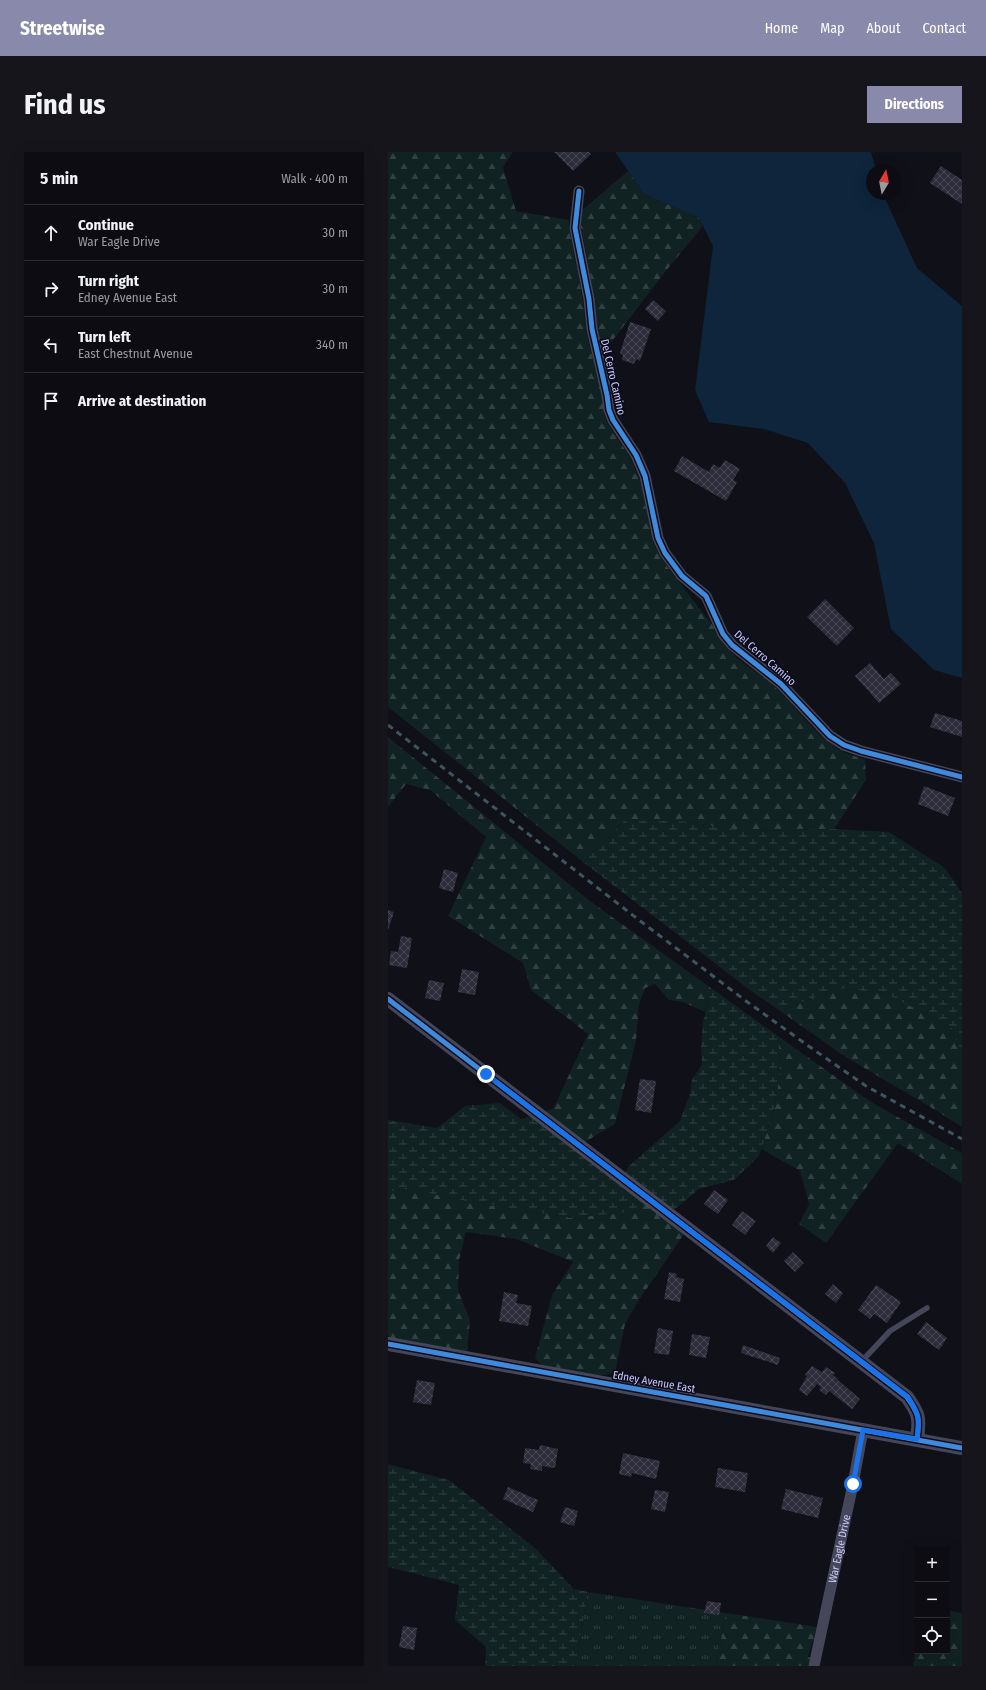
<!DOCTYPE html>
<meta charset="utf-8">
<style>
:root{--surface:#0c0c12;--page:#15151b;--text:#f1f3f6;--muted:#9a9b9f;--line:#2c2c32;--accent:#8989ac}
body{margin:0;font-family:"Fira Sans Condensed",sans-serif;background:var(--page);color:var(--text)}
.controls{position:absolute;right:12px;bottom:12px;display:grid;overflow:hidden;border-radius:0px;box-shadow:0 4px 16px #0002}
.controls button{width:36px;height:36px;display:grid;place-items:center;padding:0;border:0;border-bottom:1px solid var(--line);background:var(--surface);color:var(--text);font:20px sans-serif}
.compass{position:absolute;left:478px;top:12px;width:36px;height:36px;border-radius:50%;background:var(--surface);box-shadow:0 4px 16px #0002;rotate:10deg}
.stop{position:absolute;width:12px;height:12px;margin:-9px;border:3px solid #1a73e8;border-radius:50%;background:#fff}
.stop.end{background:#1a73e8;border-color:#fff;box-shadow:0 1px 4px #0008}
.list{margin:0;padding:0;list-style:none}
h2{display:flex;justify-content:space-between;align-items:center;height:52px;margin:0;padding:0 16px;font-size:17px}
h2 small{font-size:13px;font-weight:400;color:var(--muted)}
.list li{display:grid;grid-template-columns:26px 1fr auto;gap:12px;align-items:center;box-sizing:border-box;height:56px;padding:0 16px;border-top:1px solid var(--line)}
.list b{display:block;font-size:15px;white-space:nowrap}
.list p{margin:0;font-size:13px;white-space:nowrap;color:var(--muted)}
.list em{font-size:13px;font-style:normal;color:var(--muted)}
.icon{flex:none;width:22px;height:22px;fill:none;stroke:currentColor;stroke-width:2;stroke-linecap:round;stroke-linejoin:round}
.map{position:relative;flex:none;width:574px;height:1514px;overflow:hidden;border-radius:0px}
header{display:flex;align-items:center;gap:24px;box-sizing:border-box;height:56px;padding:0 20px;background:var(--accent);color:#fff}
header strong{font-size:19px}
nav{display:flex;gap:22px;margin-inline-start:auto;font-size:14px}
.intro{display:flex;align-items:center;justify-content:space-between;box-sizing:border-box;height:96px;padding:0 24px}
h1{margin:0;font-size:28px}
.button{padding:10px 18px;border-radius:0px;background:var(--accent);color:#fff;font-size:14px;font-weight:700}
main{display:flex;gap:24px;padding:0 24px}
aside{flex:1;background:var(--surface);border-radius:0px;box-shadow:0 4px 16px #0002}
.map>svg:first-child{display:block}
.grass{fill:url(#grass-tufts)}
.forest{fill:url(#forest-firs)}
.wetland{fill:url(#wetland-marsh)}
.water{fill:#0e253b}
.building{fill:url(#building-cross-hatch)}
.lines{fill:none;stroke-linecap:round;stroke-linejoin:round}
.service{stroke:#454659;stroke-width:5.5}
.minor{stroke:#454659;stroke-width:11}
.tertiary{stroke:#454659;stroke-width:14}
.rail{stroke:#3e555f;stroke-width:3;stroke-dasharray:6 5;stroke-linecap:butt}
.cycleway-casing{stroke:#0d0c1c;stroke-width:8}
.cycleway{stroke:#408adc;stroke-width:5}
.route{stroke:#1a73e8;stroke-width:5}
.labels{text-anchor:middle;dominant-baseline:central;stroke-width:3.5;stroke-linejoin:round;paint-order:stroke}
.street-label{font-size:11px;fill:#cacafc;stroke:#0d0c1c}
</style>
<header>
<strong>Streetwise</strong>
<nav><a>Home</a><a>Map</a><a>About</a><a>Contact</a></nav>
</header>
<div class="intro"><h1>Find us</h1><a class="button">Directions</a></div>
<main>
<aside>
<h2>5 min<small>Walk · 400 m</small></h2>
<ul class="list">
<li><svg class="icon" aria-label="ahead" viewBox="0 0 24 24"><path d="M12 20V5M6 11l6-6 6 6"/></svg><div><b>Continue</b><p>War Eagle Drive</p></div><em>30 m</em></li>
<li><svg class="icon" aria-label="right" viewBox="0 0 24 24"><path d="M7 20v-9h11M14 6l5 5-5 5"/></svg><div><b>Turn right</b><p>Edney Avenue East</p></div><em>30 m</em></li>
<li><svg class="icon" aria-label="left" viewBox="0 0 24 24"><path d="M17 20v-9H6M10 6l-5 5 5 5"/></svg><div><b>Turn left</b><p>East Chestnut Avenue</p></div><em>340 m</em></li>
<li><svg class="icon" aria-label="arrive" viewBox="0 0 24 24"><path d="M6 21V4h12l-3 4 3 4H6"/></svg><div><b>Arrive at destination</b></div></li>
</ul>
</aside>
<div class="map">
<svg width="574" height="1514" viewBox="0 0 574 1514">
<defs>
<pattern id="grass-tufts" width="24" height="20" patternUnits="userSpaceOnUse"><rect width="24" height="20" fill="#102221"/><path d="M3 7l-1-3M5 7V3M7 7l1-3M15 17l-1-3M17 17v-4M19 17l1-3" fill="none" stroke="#314142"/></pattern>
<pattern id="forest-firs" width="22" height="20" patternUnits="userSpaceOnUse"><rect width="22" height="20" fill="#102221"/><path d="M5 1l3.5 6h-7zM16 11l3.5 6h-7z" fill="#314142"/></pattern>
<pattern id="wetland-marsh" width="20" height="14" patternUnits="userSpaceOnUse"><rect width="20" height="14" fill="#102221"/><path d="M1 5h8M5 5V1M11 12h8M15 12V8" fill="none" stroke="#314142"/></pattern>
<pattern id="building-cross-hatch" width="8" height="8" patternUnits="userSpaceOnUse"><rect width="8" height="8" fill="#2d2c3b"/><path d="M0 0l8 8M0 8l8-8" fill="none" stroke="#4a4958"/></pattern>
</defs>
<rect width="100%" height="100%" fill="#101018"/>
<!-- grass -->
<path class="grass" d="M200,1440L338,1461L328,1514H187Z"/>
<!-- forest -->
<path class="forest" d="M0,0H125L115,15L128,59L181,68V77L195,148L198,179L214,244L216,261L220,272L242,305L253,332L265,390L272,405L325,474C338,506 366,515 390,538C407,554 421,574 439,589C449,598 464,604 477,607L478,628L446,677L360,679L292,669H236L195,710L0,555Z
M240,19L256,42L311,66L315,74L277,120L215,201L216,205L209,176L206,145L193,75L194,58Z
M0,585L202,749L323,836L317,860L295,850L281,848L267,832L257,836L251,853L248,889L227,972L197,990L157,959L165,957L200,882L143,838L135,811L60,764L98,685L42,638L18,632L0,655Z
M449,836L498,841L564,876L574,903V975L549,959L456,904L395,861L398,857Z
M390,884L483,950L574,1001V1032L510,991L438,1091L411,1072L421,1052L412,1019L373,997L385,961L392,923Z
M18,1036L87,1051L184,1066L256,1051L296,1082L249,1151L237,1172L227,1221L210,1224L154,1213L147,1206L164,1143L185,1110L128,1087L78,1080L71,1108L70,1138L82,1168L79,1200L0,1186V1040Z
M559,1458L574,1461V1514H525L529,1494V1499H559Z
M338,1461L429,1475L420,1505H422L420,1514H328Z"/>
<!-- wetland -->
<path class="wetland" d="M236,669H292L360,679L446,677L501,680L557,716L574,741V903L564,876L497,841L449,836L398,857L395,861L363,839L195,710Z
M323,836L390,884L392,923L385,961L371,1004L346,1028L311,1037L286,1058L237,1021L241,1014L292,969L302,942L304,928L314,912L313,896L315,871Z
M112,951L133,967L143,964L256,1051L241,1060L184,1066L87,1051L18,1036L0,1040V968L49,976L77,954Z
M0,1312L61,1328L147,1396L186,1437L200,1440L187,1514H97L98,1495L67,1468L71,1433L0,1415Z"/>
<!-- water -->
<path class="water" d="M227,0H483L488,18H484V42H495L529,116L574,154V526L546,518L503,477L486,391L457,331L420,291L376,277L321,270L307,238L325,94L311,66L256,42Z"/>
<!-- building -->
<path class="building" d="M166,0H201L203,2L185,19Z
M553,14L574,28V52L542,31Z
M265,148L278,159L270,169L257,157Z
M242,170L263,177L252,209L248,207L246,212L234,208L235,203L232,201Z
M294,304L321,320L325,312L332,316L337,308L352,317L345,328L349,330L338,349L286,319Z
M437,447L466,476L449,494L419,465Z
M482,511L496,527L503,521L513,532L491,551L467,524Z
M547,561L574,569V585L542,575Z
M536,634L567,646L560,664L530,652Z
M56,717L70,721L65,740L51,736Z
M0,758L6,760L0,778Z
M13,784L24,786L19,816L1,813L3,799L10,800Z
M74,817L91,820L87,843L70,840Z
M41,828L56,831L52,849L37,846Z
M252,927L268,929L263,961L247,958Z
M326,1038L340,1048L330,1062L316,1052Z
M354,1059L368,1069L357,1083L344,1073Z
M385,1085L393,1091L385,1101L378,1094Z
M405,1100L416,1111L407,1120L396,1109Z
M281,1120L289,1122L288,1125L296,1127L292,1150L276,1147Z
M445,1132L455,1141L448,1151L437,1142Z
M488,1133L513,1150L499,1171L486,1162L482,1167L470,1158Z
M116,1140L130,1143L128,1151L144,1154L140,1174L111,1169Z
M538,1170L559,1186L551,1198L529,1182Z
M270,1176L285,1179L281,1203L266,1201Z
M304,1182L322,1185L318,1206L301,1203Z
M355,1193L392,1206L390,1213L353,1201Z
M424,1214L434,1220L438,1215L447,1221L445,1223L450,1227L438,1243L431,1238L433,1235L429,1232L419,1244L411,1238L419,1224L417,1223Z
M29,1228L47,1231L43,1253L25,1250Z
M450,1228L472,1247L464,1257L441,1239Z
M152,1293L170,1297L167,1316L154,1314V1319L142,1317L143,1312L135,1311L137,1296L151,1298Z
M235,1301L272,1309L268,1327L244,1321L243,1325L231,1322Z
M330,1316L360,1321L357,1340L327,1335Z
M120,1335L150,1348L145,1360L115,1347Z
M398,1337L435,1346L430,1366L393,1357Z
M267,1338L281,1340L277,1360L263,1357Z
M177,1355L190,1359L186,1374L172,1370Z
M319,1449L333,1451L331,1463L316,1461Z
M15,1474L29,1476L26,1498L11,1495Z"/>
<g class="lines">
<!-- service -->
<path class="service" d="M474,1209L502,1179L539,1156"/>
<!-- minor -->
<g class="minor">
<path d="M191,39L187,76L201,147L204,177L219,243L221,258L225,268L248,303L257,324L270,386L277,401L294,424L318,444L335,482L344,493L393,532L442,584L456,593L473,599L574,625"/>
<path id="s1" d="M426,1514L465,1332L475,1278"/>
</g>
<!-- tertiary -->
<path class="tertiary" d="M0,847L519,1245C531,1262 532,1266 529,1287
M0,1192L574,1296"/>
<!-- rail -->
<path class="rail" d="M0,573L251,768L358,849L419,893L478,934L574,987"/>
<defs>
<path id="cycleway" d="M191,39L187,76L201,147L204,177L219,243L221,258L225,268L248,303L257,324L270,386L277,401L294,424L318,444L335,482L344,493L393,532L442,584L456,593L473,599L574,625
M0,847L519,1245C531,1262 532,1266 529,1287
M0,1192L574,1296"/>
</defs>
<!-- cycleway casing -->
<use href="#cycleway" class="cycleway-casing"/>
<!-- cycleway -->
<use href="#cycleway" class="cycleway"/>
</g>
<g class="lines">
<!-- route -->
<path class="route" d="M98,922L520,1245C531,1262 532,1266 529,1287L475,1278L465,1332"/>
</g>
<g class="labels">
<!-- street labels -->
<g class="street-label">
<text transform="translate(225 225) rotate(77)">Del Cerro Camino</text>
<text transform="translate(377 506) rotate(41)">Del Cerro Camino</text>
<text transform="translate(266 1230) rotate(10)">Edney Avenue East</text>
<text stroke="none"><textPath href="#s1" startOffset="120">War Eagle Drive</textPath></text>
</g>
</g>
</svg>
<div class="controls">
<button>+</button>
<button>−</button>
<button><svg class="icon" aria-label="locate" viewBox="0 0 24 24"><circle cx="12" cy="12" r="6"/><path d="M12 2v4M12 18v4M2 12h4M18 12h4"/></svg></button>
</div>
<svg class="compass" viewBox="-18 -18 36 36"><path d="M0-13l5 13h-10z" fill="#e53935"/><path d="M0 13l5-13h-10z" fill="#9a9b9f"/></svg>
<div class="stop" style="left:465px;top:1332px"></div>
<div class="stop end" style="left:98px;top:922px"></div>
</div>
</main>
